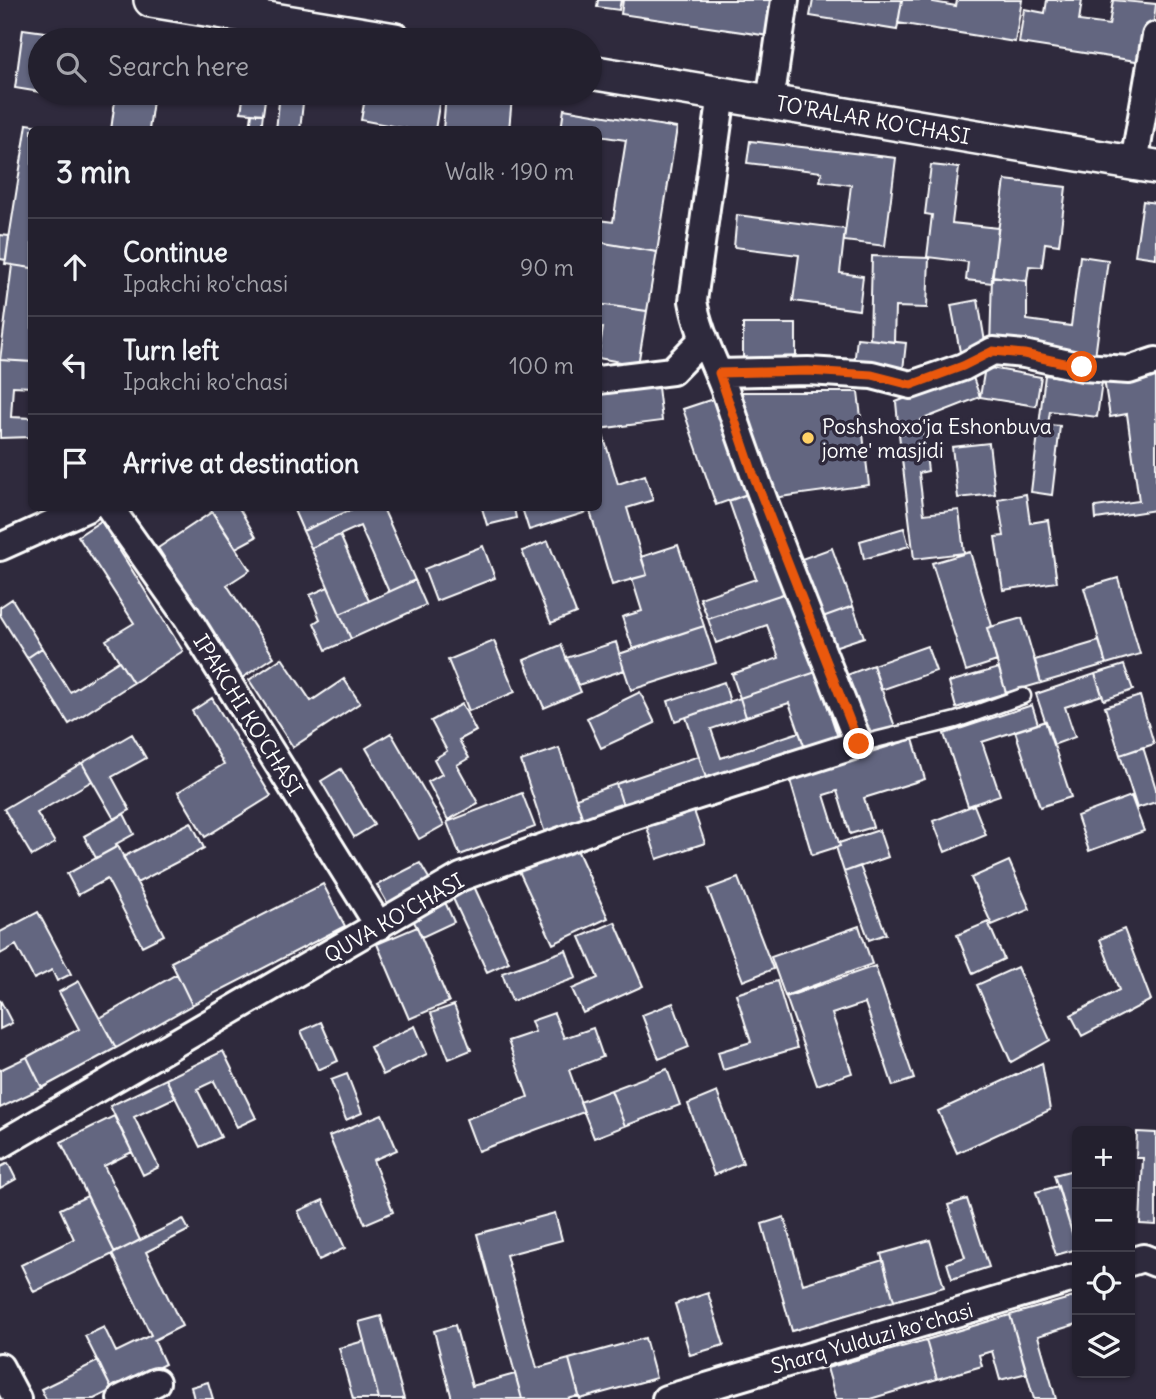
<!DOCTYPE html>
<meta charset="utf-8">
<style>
:root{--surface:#23202e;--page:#2b2836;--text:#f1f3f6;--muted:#a3a3aa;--line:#403e4a}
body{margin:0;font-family:Delius,sans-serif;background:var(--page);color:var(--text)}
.controls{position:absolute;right:21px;bottom:21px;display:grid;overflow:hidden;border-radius:10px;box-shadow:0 2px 5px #0004}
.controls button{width:63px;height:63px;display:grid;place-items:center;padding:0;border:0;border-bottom:2px solid var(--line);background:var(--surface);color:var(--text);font:35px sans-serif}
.stop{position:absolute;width:21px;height:21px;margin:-16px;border:5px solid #ea580c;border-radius:50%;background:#fff}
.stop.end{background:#ea580c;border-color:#fff;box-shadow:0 2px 7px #0008}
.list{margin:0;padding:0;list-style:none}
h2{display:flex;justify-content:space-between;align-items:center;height:91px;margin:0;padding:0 28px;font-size:30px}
h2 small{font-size:23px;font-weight:400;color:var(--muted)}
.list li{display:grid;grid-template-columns:46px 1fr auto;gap:21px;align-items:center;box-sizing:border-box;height:98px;padding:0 28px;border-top:2px solid var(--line)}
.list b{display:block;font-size:26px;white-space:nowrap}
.list p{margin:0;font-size:23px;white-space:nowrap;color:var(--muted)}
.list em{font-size:23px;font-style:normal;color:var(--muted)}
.icon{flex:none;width:38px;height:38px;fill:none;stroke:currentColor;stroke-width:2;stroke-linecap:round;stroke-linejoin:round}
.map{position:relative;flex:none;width:1156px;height:1399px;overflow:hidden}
.search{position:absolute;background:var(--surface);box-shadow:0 2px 5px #0004;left:28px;top:28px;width:574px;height:77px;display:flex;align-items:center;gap:18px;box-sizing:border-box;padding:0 24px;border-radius:38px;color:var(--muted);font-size:26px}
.panel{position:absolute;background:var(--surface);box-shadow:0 2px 5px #0004;left:28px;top:126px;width:574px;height:385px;border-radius:10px}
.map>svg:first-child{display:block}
.building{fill:#646680;stroke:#fff;stroke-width:2}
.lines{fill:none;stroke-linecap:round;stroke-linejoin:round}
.service-casing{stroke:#fff;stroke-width:19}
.minor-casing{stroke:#fff;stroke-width:32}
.tertiary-casing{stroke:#fff;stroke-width:38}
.service{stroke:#2f2a3d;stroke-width:14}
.minor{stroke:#2f2a3d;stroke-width:26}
.tertiary{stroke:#2f2a3d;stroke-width:33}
.route{stroke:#ea580c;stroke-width:9}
.poi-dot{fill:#ffd166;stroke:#2f2a3d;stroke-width:2.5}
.labels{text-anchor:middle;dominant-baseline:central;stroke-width:7;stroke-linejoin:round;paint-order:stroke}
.street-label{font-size:21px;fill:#fff;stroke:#2f2a3d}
.poi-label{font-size:21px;fill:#fff;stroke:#2f2a3d;text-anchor:start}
</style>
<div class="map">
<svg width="1156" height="1399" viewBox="0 0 1156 1399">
<rect width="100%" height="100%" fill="#2f2a3d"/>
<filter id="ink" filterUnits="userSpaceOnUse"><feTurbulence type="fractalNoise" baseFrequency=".0143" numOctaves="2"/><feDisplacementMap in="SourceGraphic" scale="14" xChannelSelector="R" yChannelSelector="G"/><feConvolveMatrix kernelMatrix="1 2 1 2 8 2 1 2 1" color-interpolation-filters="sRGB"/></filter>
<g filter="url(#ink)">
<!-- building -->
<path class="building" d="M598,0H621L619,10L597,7Z
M623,0H774L769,36L621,14Z
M813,0H902L897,30L810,16Z
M902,0H933V2L956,6L957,0H1022L1015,42L898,23Z
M1047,0H1082L1079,21L1109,25L1113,0L1156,4L1149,63L1019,43L1024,9L1045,13Z
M23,29L103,40H40V92L15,88Z
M116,93H154L149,130H111Z
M244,93H266L263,114L241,112Z
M280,93H355V99L304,94L300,130H276Z
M366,93H441L435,130H413L361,120Z
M446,93L512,97L509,130H443Z
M564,109L677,128L657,252L598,242V220L613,222L626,140L598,136V130H561Z
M252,113L263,114L261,130H250Z
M27,124L69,130H32V268L5,264Z
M750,141L896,158L885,246L844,241L851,185L820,181L822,172L747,163Z
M931,165L959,168L952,223L998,228L992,283L966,280L968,262L927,257L932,215L925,214Z
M1005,180L1066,187L1059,245L1045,243L1042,267L1029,266L1027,281L992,276Z
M1143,201L1156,203V258L1135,255Z
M737,215L845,229L840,273L863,276L859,310L793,301L799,255L734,247Z
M0,235L9,236L6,260L0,259Z
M598,242L657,252L647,311L598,304V280L602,259L598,258Z
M872,256L929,258L927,308L895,307L894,342L870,339Z
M1080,256L1108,260L1095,357L990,348L992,276L1027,281V320L1071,326Z
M12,265L32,268V362L0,360Z
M978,300L986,348L960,352L951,305Z
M598,304L647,311L638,365L598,358L603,328H598Z
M743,324H796V360H743Z
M857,338L906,343L903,370L854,365Z
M0,360L32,362V387L13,386L11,417L32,418V437L0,438Z
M985,367L1041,377L1036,406L980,397Z
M1156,371V510L1096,519L1095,507L1139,501L1127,414L1110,417L1104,379Z
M971,372L980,397L921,420L923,431L899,434L896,402Z
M1045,375L1102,382L1097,417L1050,411L1048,425L1060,426L1052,495L1031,492Z
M658,387L662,421L598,429V393Z
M738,392H858L869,485L773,498Z
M722,396L753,492L716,505L683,409Z
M923,431L928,471L919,473L924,514L959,510L964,553L914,559L899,434Z
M603,435L618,484L645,475L653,500L627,508L647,575L612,585L590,511L529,530L522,508H598V436Z
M989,443L995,494L958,498L952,447Z
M753,492L789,592L708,619L700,598L756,579L729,501Z
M1026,494L1030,523L1048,520L1057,582L1003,590L995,537L1004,536L998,499Z
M210,508H239L256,537L236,548Z
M293,508H355L303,531Z
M355,508H383L415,580L389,592L360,526L311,548L303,531Z
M482,508H514L516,518L487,525Z
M212,512L250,570L227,585L274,657L242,678L158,548Z
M101,521L183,651L133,683L106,640L134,623L78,536Z
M904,528L909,546L864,559L860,541Z
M340,535L369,601L340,614L311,548Z
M548,541L576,613L551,623L522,551Z
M678,545L704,626L633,649L622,617L642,611L632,579L647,575L641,557Z
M483,546L495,578L436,601L424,569Z
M832,548L853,606L817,619L796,561Z
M970,552L992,626L987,628L997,661L966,671L932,563Z
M1118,578L1140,654L1106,664L1084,588Z
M415,580L426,605L351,639L340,614Z
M328,587L351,639L326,650L314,623L320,619L310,595Z
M789,592L816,672L740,698L732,674L779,658L767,625L716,643L708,619Z
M12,599L42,648L27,658L0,615V607Z
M853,606L864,637L828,649L817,619Z
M1022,618L1041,683L1006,693L987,628Z
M704,626L716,663L631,690L619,654Z
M494,641L515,692L469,711L448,660Z
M1099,641L1106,664L1041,683L1035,660Z
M616,642L624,670L578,685L566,658Z
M561,645L581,692L544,708L524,660Z
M927,646L936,671L881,690L873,665Z
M42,648L70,692L119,661L133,683L69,724L27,658Z
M282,658L311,701L344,679L360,703L293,747L249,680Z
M873,665L895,727L860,739L839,678Z
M1124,665L1133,690L1104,700L1095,674Z
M999,668L1006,693L956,708L949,682Z
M816,672L839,740L806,751L789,703L746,717L740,698Z
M1095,674L1102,695L1065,707L1075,737L1053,745L1036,694Z
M724,682L730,702L675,721L668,701Z
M640,692L655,723L601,748L587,718Z
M1140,696L1154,744L1120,755L1105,707Z
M212,698L271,796L205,837L178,792L224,764L192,711Z
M740,698L746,717L711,729L721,758L799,732L806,751L708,784L686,717Z
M462,704L476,731L459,740L469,758L457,765L478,803L448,820L428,782L442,774L434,759L447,751L431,721Z
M1032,705L1038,724L982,742L1000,795L968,806L944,734Z
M1046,721L1071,797L1040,807L1015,731Z
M391,733L444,825L419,839L366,748Z
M132,734L146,758L112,777L130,810L114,819L82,763Z
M913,739L925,779L864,798L873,827L850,834L837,791L824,795L840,846L812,855L789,777Z
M1143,747L1156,789V802L1137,808L1120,755Z
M559,748L585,826L547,839L521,761Z
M699,756L708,784L625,812L616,784Z
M82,763L92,781L37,813L55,843L32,856L4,809Z
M341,769L374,825L354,837L321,781Z
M616,784L625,812L585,826L576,798Z
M522,793L535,827L460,855L447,822Z
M1131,796L1144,831L1089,851L1077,816Z
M974,805L986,835L945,852L933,821Z
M693,808L705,843L657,859L646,824Z
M124,814L134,834L116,844L118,846L96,858L84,836Z
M191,822L204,848L137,883L123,857Z
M879,830L888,857L844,872L836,847L840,846L839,843Z
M574,843L608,918L553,944L518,869Z
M118,846L164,935L142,946L107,879L78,895L67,874Z
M1009,861L1030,909L992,925L971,878Z
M420,863L433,885L390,908L377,885Z
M860,866L886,934L869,940L844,872Z
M738,878L773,969L743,981L708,889Z
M472,882L509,962L487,972L450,892Z
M323,884L345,926L192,1005L171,962Z
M445,902L454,922L422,937L412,918Z
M38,912L71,974L57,981L52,970L34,979L16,945L0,954V932Z
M615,922L643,986L583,1013L572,989L598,978L580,937Z
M988,922L1004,959L973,974L957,935Z
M859,926L872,964L785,996L771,957Z
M417,927L449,1002L409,1019L377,944Z
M1124,929L1151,1000L1082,1036L1071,1015L1119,990L1100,939Z
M566,950L576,978L512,1001L502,973Z
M875,966L914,1079L893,1086L865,1003L832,1014L852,1073L817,1085L786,997Z
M1017,967L1050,1040L1011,1062L977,985Z
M177,974L192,1005L116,1048L100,1018Z
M79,981L116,1048L42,1088L27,1057L79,1029L59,992Z
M777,981L797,1048L723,1070L718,1052L751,1042L736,994Z
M0,1000L12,1023L0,1029Z
M673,1003L689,1047L659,1059L642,1015Z
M454,1005L471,1050L449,1059L431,1013Z
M554,1013L564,1038L593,1028L603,1057L569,1070L584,1112L478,1151L466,1119L528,1097L508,1041L535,1032L531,1021Z
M321,1022L338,1061L318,1070L301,1031Z
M415,1026L427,1054L383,1075L370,1047Z
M223,1051L256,1118L237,1127L214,1081L197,1089L221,1137L200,1147L166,1079Z
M27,1057L42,1088L0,1108V1070Z
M1042,1063L1050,1110L957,1153L938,1111Z
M667,1069L680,1105L625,1126L611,1090Z
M347,1074L362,1113L346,1120L331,1080Z
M166,1079L176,1097L134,1117L159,1167L143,1175L110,1106Z
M611,1090L625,1126L594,1138L580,1102Z
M717,1092L743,1163L714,1175L688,1104Z
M382,1114L397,1150L373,1160L393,1212L365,1224L329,1136Z
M114,1116L132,1152L104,1166L140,1240L115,1253L61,1142Z
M1137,1132L1156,1133V1225L1140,1224L1143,1158H1136Z
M8,1163L16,1179L0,1188V1167Z
M1077,1169V1249L1054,1175Z
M1058,1186L1077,1249L1056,1255L1036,1192Z
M87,1196L115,1253L34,1292L21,1265L74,1239L60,1209Z
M967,1199L989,1267L952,1279L947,1263L965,1257L948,1205Z
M323,1200L345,1248L319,1260L298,1211Z
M555,1213L562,1240L506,1255L537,1368L569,1359L579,1396L567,1399H522L477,1234Z
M784,1217L803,1284L883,1260L894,1301L792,1331L762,1224Z
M183,1219L189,1230L146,1252L182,1326L154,1340L165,1364L112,1390L85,1336L104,1327L116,1352L151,1335L112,1254Z
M930,1240L944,1287L894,1301L881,1254Z
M708,1293L724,1345L690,1355L675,1304Z
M1077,1296V1324L1038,1336L1056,1399H1034L1010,1315Z
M1010,1315L1027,1373L1000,1380L992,1351L979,1355L982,1366L937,1379L926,1340Z
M381,1316L404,1399H379L364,1341L359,1322Z
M455,1325L472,1386L515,1374L522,1399H452L434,1331Z
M645,1338L656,1378L580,1399L569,1359Z
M926,1340L937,1379L870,1399H836L827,1368Z
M364,1341L379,1399H353L339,1348Z
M98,1361L112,1390L94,1399H46L41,1389Z
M208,1382L213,1399H194L191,1387Z"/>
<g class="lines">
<defs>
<path id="service" d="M859,744L956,720L1023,696"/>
<path id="minor" d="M770,102L785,0
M1134,163L1156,36
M719,373L808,371L872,375L911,385L963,367L993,351L1024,354L1082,367L1129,370L1156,361
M598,380L672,371L704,338
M110,508L187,617L379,926
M0,547L87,508
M0,1145L461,877L617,821L859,744C813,628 766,514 727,396C716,364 699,335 693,301L722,94
M1130,1262L1143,1258L1156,1263
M0,1367L17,1399
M121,1399L156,1382
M666,1399L1077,1277"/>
<path id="tertiary" d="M151,0L395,40
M590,72L1156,167"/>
</defs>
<!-- service casing -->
<use href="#service" class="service-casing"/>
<!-- minor casing -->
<use href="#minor" class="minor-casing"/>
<!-- tertiary casing -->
<use href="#tertiary" class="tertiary-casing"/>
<!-- service -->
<use href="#service" class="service"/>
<!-- minor -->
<use href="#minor" class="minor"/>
<!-- tertiary -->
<use href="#tertiary" class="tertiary"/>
</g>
</g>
<g class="lines" filter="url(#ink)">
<!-- route -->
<path class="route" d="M859,744L753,474L719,373L808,371L872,375L911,385L963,366L993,351L1024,354L1082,367"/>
</g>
<!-- markers -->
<circle class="poi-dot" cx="808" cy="438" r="7"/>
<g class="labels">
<!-- street labels -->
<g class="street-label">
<text transform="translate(873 120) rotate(10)">TO'RALAR KO'CHASI</text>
<text transform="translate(248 715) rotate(58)">IPAKCHI KO'CHASI</text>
<text transform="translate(394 918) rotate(-30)">QUVA KO'CHASI</text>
<text transform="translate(872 1338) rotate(-16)">Sharq Yulduzi koʻchasi</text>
</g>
<!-- poi labels -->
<g class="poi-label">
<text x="822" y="426">Poshshoxo'ja Eshonbuva<tspan x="822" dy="24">jome' masjidi</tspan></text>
</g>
</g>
</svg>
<div class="controls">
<button>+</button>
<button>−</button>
<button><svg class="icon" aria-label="locate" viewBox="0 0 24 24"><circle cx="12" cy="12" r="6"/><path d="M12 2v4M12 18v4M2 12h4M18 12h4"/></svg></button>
<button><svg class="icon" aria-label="layers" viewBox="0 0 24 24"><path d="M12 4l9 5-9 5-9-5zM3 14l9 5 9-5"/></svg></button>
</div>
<div class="stop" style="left:1082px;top:367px"></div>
<div class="stop end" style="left:859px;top:744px"></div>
<div class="search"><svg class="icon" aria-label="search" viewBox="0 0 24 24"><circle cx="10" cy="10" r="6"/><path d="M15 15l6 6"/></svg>Search here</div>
<section class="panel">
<h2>3 min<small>Walk · 190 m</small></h2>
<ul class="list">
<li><svg class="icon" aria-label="ahead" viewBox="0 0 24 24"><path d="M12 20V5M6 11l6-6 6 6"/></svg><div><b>Continue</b><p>Ipakchi ko'chasi</p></div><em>90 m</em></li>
<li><svg class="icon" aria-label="left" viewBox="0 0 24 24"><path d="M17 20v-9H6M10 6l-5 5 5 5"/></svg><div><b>Turn left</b><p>Ipakchi ko'chasi</p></div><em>100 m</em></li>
<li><svg class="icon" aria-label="arrive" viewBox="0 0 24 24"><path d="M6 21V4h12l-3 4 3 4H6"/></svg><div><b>Arrive at destination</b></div></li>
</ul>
</section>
</div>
